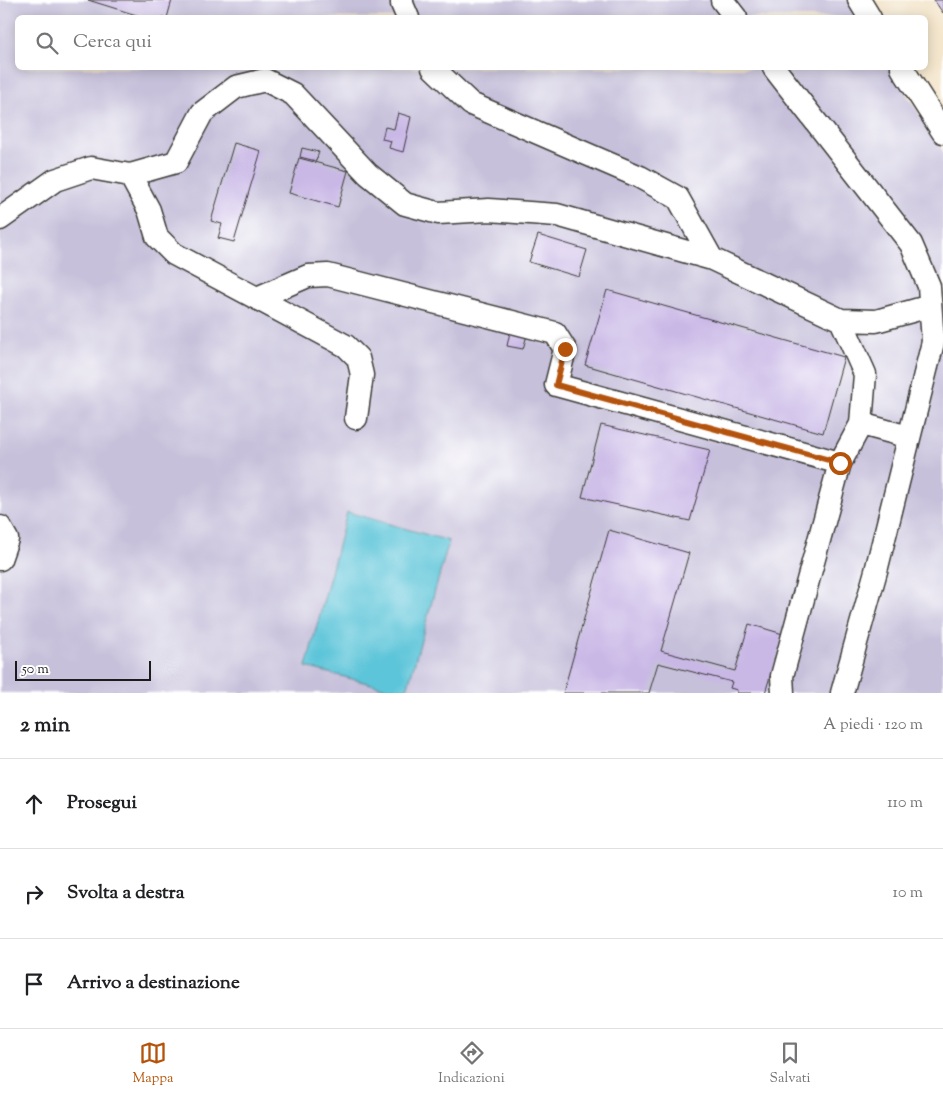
<!DOCTYPE html>
<html lang="it">
<meta charset="utf-8">
<style>
:root{--surface:#fff;--page:#f2f2f2;--text:#202124;--muted:#757577;--line:#e0e0e0;--accent:#b45309}
body{margin:0;font-family:"Sorts Mill Goudy",serif;background:var(--page);color:var(--text)}
.scale{position:absolute;left:15px;bottom:12px;width:136px;box-sizing:border-box;padding-left:5px;border:2px solid #1c1c1c;border-top:0;font-size:14px;line-height:18px;white-space:nowrap;color:#1c1c1c;-webkit-text-stroke:4px #fff;paint-order:stroke}
.stop{position:absolute;width:15px;height:15px;margin:-11px;border:4px solid #b45309;border-radius:50%;background:#fff}
.stop.end{background:#b45309;border-color:#fff;box-shadow:0 1px 5px #0008}
.list{margin:0;padding:0;list-style:none}
h2{display:flex;justify-content:space-between;align-items:center;height:65px;margin:0;padding:0 20px;font-size:21px}
h2 small{font-size:16px;font-weight:400;color:var(--muted)}
.list li{display:grid;grid-template-columns:32px 1fr auto;gap:15px;align-items:center;box-sizing:border-box;height:90px;padding:0 20px;border-top:1px solid var(--line)}
.list b{display:block;font-size:19px;white-space:nowrap}
.list em{font-size:16px;font-style:normal;color:var(--muted)}
.icon{flex:none;width:28px;height:28px;fill:none;stroke:currentColor;stroke-width:2;stroke-linecap:round;stroke-linejoin:round}
.map{position:relative;flex:none;width:943px;height:693px;overflow:hidden}
.search{position:absolute;background:var(--surface);box-shadow:0 2px 12px #0003;left:15px;right:15px;top:15px;height:55px;display:flex;align-items:center;gap:12px;box-sizing:border-box;padding:0 18px;border-radius:8px;color:var(--muted);font-size:19px}
.sheet{height:335px;background:var(--surface)}
nav{display:flex;justify-content:space-around;align-items:center;box-sizing:border-box;height:70px;border-top:1px solid var(--line);background:var(--surface);font-size:14px;color:var(--muted)}
nav a{display:grid;justify-items:center;gap:2px}
nav .on{color:var(--accent)}
.map>svg:first-child{display:block}
.industrial{fill:#c6c0da}
.water{fill:#5dc5d9;stroke:#3c707a}
.building{fill:#c9b8e6}
.lines{fill:none;stroke-linecap:round;stroke-linejoin:round}
.minor-casing{stroke:#3c3a37;stroke-width:25}
.minor{stroke:#fff;stroke-width:22}
.route{stroke:#b45309;stroke-width:6}
</style>
<div class="map">
<svg width="943" height="693" viewBox="0 0 943 693">
<rect width="100%" height="100%" fill="#fff"/>
<filter id="ink" filterUnits="userSpaceOnUse"><feTurbulence type="fractalNoise" baseFrequency=".02" numOctaves="2"/><feDisplacementMap in="SourceGraphic" scale="10" xChannelSelector="R" yChannelSelector="G"/><feConvolveMatrix kernelMatrix="1 2 1 2 8 2 1 2 1" color-interpolation-filters="sRGB"/></filter>
<filter id="wash" filterUnits="userSpaceOnUse"><feTurbulence type="fractalNoise" baseFrequency=".0096" numOctaves="4" result="noise"/><feDisplacementMap in="SourceGraphic" scale="20" xChannelSelector="R" yChannelSelector="G"/><feGaussianBlur stdDeviation="1.12" result="paint"/><feColorMatrix in="noise" values="0 0 0 0 0 0 0 0 0 0 0 0 0 0 0 0 0 1.4 0 .05"/><feComposite in="paint" operator="in"/></filter>
<g filter="url(#wash)">
<rect width="100%" height="100%" fill="#f4e6cd"/>
<!-- industrial -->
<path class="industrial" d="M0,0H847L858,17L18,18V68H890L943,151V693H0Z"/>
<!-- water -->
<path class="water" d="M347,512L449,541L406,693L306,667Z"/>
<g id="blocks">
<!-- building -->
<path class="building" d="M88,0H172L167,18H146Z
M934,0H943V13Z
M398,113L411,117L403,152L389,148L391,141L382,139L385,127L394,129Z
M234,143L261,151L234,242L218,238L222,224L211,221Z
M302,148L319,152L316,161L300,157Z
M299,158L348,171L338,207L289,193Z
M538,235L587,250L579,277L529,262Z
M607,290L844,357L823,433L585,365Z
M510,332L527,335L523,349L507,346Z
M601,425L710,450L690,521L582,497Z
M609,530L689,553L661,651L735,671L749,624L783,634L765,693H737V690L730,688L732,682L658,663L649,693H563Z"/>
</g>
</g>
<g filter="url(#ink)">
<use href="#blocks" fill-opacity="0" stroke="#3c3a37" stroke-width="1"/>
<g class="lines">
<defs>
<path id="minor" d="M402,0V4L408,18
M722,0L736,18
M859,0L870,18
M433,68L471,104L640,177L678,198L712,259
M774,68L911,244L929,286L933,342L876,571L842,693
M902,68L943,132
M130,175L149,210L157,237L174,254L346,346L358,358L362,375L356,418
M0,219L55,180L91,168L130,175L176,162L202,113L236,87L265,80L293,94L368,174L405,204L438,213L489,210L557,215L712,259L841,320L876,321L930,306
M257,298L308,276L328,275L555,333L565,349L556,385L840,463
M861,424L909,437
M0,527L7,539L0,559
M783,693L782,676L840,463L861,424L865,374L841,320"/>
</defs>
<!-- minor casing -->
<use href="#minor" class="minor-casing"/>
<!-- minor -->
<use href="#minor" class="minor"/>
</g>
</g>
<g class="lines" filter="url(#ink)">
<!-- route -->
<path class="route" d="M565,349L556,385L840,463"/>
</g>
</svg>
<div class="scale">50 m</div>
<div class="stop" style="left:840px;top:463px"></div>
<div class="stop end" style="left:565px;top:349px"></div>
<div class="search"><svg class="icon" aria-label="search" viewBox="0 0 24 24"><circle cx="10" cy="10" r="6"/><path d="M15 15l6 6"/></svg>Cerca qui</div>
</div>
<section class="sheet">
<h2>2 min<small>A piedi · 120 m</small></h2>
<ul class="list">
<li><svg class="icon" aria-label="ahead" viewBox="0 0 24 24"><path d="M12 20V5M6 11l6-6 6 6"/></svg><div><b>Prosegui</b></div><em>110 m</em></li>
<li><svg class="icon" aria-label="right" viewBox="0 0 24 24"><path d="M7 20v-9h11M14 6l5 5-5 5"/></svg><div><b>Svolta a destra</b></div><em>10 m</em></li>
<li><svg class="icon" aria-label="arrive" viewBox="0 0 24 24"><path d="M6 21V4h12l-3 4 3 4H6"/></svg><div><b>Arrivo a destinazione</b></div></li>
</ul>
</section>
<nav>
<a class="on"><svg class="icon" aria-label="map" viewBox="0 0 24 24"><path d="M3 6l6-2 6 2 6-2v14l-6 2-6-2-6 2zM9 4v14M15 6v14"/></svg>Mappa</a>
<a><svg class="icon" aria-label="directions" viewBox="0 0 24 24"><path d="M12 3l9 9-9 9-9-9zM9 14v-3h6M13 9l2 2-2 2"/></svg>Indicazioni</a>
<a><svg class="icon" aria-label="saved" viewBox="0 0 24 24"><path d="M7 4h10v16l-5-4-5 4z"/></svg>Salvati</a>
</nav>
